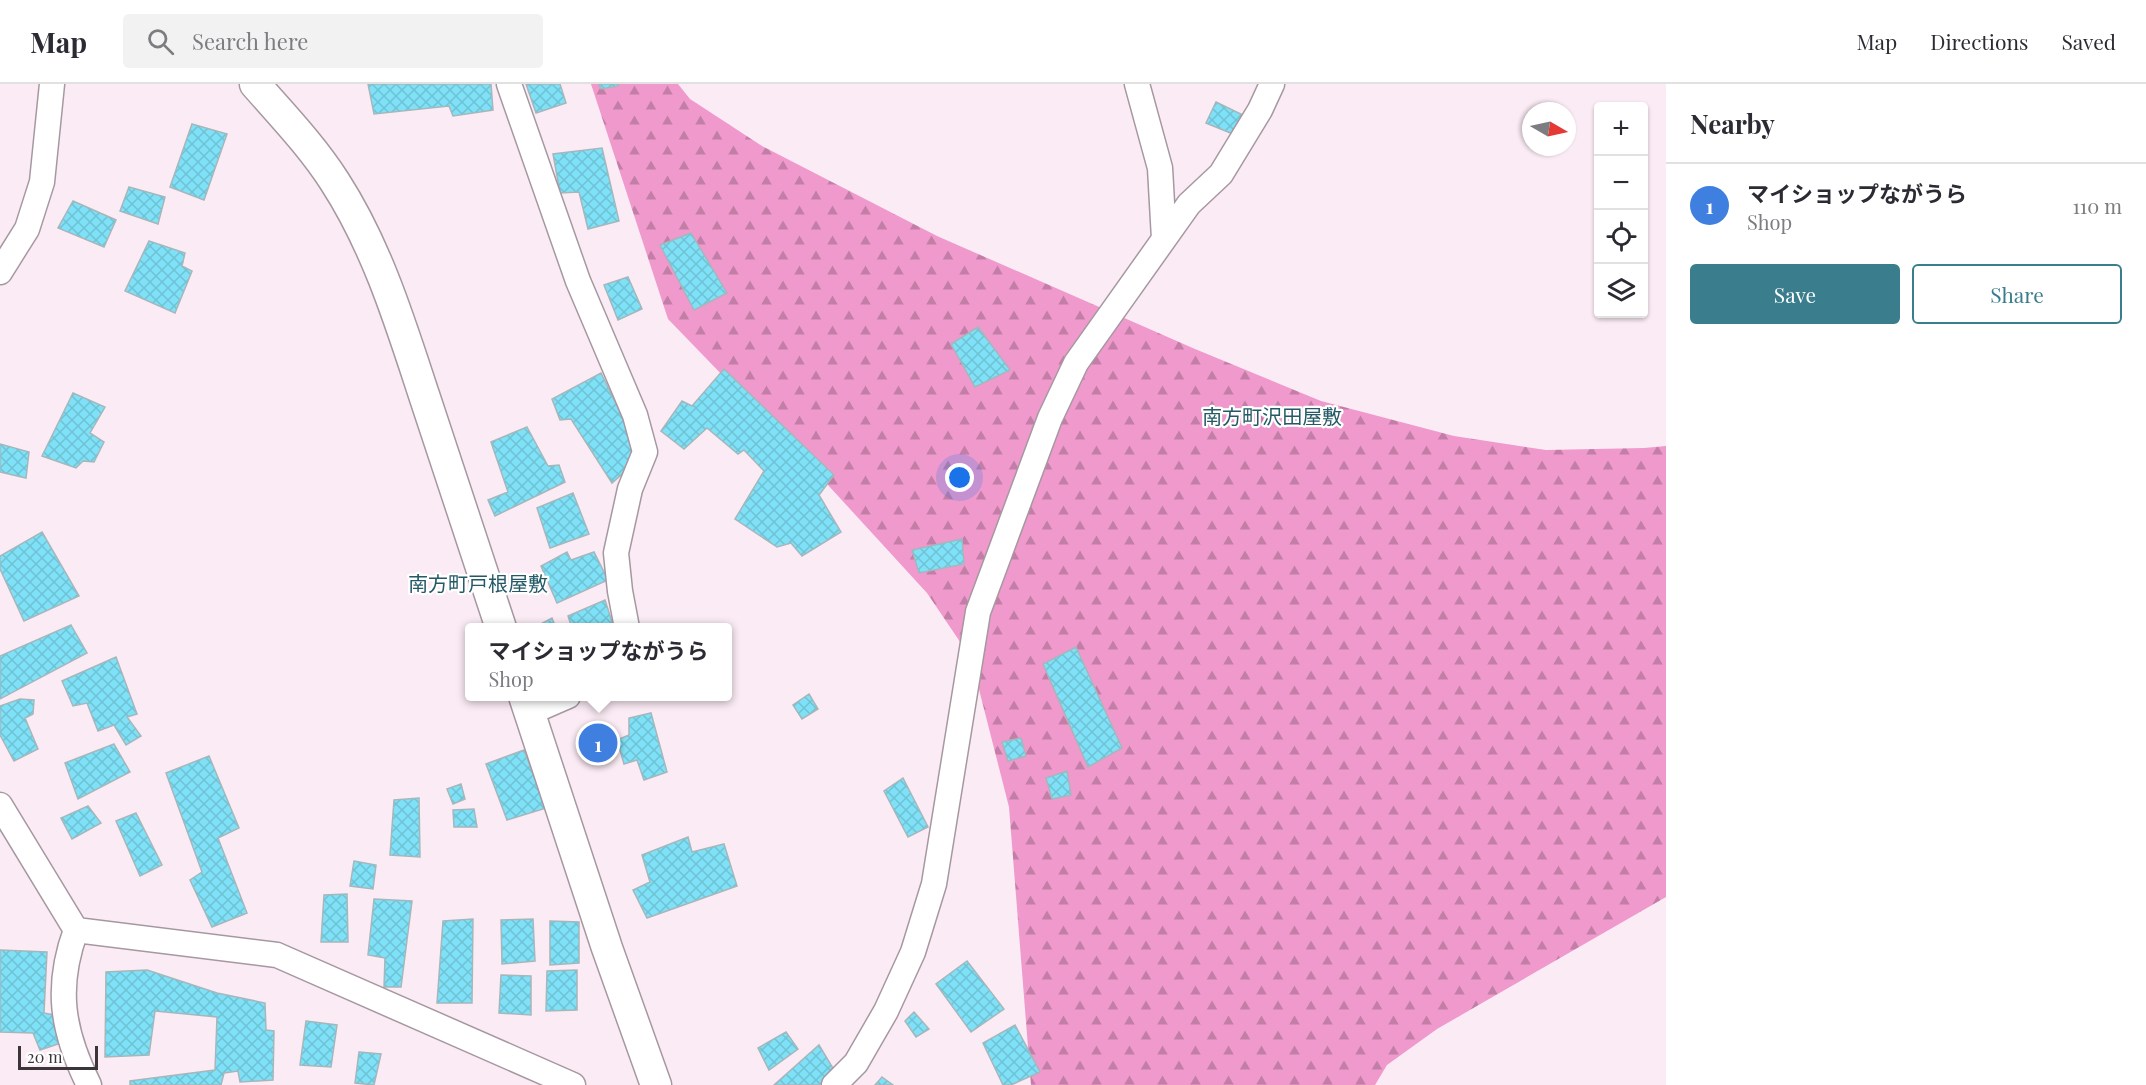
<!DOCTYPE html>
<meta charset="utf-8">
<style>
:root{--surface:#fff;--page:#f2f2f3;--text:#2b2b33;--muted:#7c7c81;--line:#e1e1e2;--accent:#3a7e8d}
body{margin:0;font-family:"Playfair Display","Noto Sans JP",serif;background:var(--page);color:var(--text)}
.controls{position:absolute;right:18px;top:18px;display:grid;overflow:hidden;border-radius:6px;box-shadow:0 2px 4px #0004}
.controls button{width:54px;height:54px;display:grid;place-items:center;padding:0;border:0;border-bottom:2px solid var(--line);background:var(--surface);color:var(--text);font:30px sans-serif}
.compass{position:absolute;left:1522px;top:18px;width:54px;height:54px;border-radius:50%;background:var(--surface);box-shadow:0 2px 4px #0004;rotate:99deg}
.scale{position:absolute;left:18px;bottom:15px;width:80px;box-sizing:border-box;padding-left:6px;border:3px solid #3b3539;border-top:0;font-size:16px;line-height:21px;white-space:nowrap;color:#3b3539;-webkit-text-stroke:4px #fff;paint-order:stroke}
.you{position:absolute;left:960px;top:394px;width:21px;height:21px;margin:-15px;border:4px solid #fff;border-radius:50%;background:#1a73e8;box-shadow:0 0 0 9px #1a73e833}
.badge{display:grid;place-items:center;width:39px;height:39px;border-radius:50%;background:var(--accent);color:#fff;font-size:20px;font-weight:700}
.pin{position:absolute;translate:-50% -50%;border:3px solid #fff;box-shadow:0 2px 6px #0006}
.popup{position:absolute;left:465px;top:539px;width:267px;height:78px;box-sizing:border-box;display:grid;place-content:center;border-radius:6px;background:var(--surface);filter:drop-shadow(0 2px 4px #0005);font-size:20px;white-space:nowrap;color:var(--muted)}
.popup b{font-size:22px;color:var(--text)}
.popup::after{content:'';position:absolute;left:50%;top:100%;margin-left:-12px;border:12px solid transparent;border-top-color:var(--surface)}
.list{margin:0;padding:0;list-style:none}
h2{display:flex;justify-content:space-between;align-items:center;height:78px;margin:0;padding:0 24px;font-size:26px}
h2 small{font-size:20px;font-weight:400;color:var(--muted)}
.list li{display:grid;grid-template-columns:39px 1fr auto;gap:18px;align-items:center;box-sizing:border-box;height:84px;padding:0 24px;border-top:2px solid var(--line)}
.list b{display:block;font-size:22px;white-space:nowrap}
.list p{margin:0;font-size:20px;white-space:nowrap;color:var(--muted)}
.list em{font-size:20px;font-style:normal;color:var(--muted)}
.actions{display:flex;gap:12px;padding:18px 24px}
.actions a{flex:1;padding:14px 0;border:2px solid var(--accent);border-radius:6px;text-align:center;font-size:21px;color:var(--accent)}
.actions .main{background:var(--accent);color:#fff}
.icon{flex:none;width:33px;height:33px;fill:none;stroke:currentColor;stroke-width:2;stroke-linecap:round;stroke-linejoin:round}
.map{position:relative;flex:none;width:1666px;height:1001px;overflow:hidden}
header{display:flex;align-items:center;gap:36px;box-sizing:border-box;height:84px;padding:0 30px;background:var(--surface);border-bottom:2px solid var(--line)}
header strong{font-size:28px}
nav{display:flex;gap:33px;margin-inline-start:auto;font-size:21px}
.search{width:420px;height:54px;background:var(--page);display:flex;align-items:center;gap:15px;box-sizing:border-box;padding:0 21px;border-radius:6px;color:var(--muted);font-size:22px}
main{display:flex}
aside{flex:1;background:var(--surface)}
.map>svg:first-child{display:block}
.forest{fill:url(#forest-firs)}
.building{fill:url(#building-cross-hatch);stroke:#a6b7bb;stroke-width:1.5}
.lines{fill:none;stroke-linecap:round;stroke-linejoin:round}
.minor-casing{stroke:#a698a0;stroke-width:27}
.tertiary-casing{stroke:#a698a0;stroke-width:33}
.minor{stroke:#fff;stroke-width:24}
.tertiary{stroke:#fff;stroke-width:30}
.labels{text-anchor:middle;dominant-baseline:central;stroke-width:4.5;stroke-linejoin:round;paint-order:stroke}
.quarter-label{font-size:20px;fill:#235a66;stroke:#fff}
</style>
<header>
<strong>Map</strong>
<div class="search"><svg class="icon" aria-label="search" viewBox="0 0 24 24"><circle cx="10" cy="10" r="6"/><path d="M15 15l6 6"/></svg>Search here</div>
<nav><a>Map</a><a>Directions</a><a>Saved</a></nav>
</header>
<main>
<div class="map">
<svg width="1666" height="1001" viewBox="0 0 1666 1001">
<defs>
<pattern id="forest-firs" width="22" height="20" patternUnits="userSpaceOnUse" patternTransform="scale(1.5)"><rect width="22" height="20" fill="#ef99cc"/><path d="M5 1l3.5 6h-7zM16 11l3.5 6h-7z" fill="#c37ea7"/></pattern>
<pattern id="building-cross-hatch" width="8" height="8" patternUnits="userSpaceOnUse" patternTransform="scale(1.5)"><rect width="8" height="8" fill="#7fe1f7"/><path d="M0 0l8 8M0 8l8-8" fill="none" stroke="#6fc2d4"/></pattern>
</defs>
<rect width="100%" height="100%" fill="#fbebf4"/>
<!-- forest -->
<path class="forest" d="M591,0H678L690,15L762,62L937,152L1195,265L1321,317L1454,352L1546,366L1644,364L1666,362V813L1437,945L1387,981L1375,1001H1031L1009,723L971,574L927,509L817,389L668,235Z"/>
<!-- building -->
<path class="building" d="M368,0H491L493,26L453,32L449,22L374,30Z
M526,0H560L566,19L536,29Z
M599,0H618V2L601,5Z
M1216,18L1245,32L1233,50L1206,39Z
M192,40L227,50L204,116L170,103Z
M602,64L619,137L588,145L579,108L560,109L553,70Z
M129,103L165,113L158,140L120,127Z
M73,117L116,136L104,163L58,144Z
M691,149L727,209L694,226L660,161Z
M149,157L185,169L182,182L192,187L175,229L125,207Z
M628,193L642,225L618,236L604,201Z
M978,243L1010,286L975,303L951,260Z
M724,285L834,391L819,411L841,448L802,472L791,459L777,463L735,435L764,387L744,366L738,370L707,344L684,365L661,347L682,317L692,322Z
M601,289L637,363L631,382L612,399L571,335L560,336L552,315Z
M73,309L105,323L90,349L104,358L94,378L83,377L76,384L42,372Z
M527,343L548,382L559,381L565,398L495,432L488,416L508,408L491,358Z
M0,360L29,368L26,394L0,388Z
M573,409L589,450L550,464L537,424Z
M42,448L79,512L24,537L0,485V472Z
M962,455L964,480L919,489L912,466Z
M567,468L571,476L594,468L608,496L557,519L541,482Z
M605,516L614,544H572L568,532Z
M552,534L556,544H535V543Z
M71,541L87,569L0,615V572Z
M1076,563L1122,664L1088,683L1043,580Z
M116,573L137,630L127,633L141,652L126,661L114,641L98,647L87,619L73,622L62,597Z
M809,610L818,625L802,635L793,621Z
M20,615L34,616L33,630L25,634L38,665L14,677L0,651V622Z
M651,629L667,688L644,696L637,676L624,680L617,656L629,651V634Z
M1021,654L1026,672L1008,677L1002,658Z
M114,660L130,688L78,715L65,679Z
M524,666L546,724L507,736L486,680Z
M209,672L239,744L218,754L247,829L212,843L190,796L202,788L166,689Z
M1067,687L1071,711L1052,715L1046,694Z
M903,694L928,743L908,753L884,707Z
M461,700L465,715L453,720L447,705Z
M419,714L420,773L390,771L394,716Z
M88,722L101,739L72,755L61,734Z
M474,725L477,743H454L453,726Z
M136,729L162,781L140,792L116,737Z
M688,753L692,768L724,760L737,802L647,834L633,806L650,798L642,771Z
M354,777L376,781L373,805L350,802Z
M347,810L348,858H321L324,811Z
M374,815L412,817L401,903H384L385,874L368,871Z
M473,835L472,919H437L443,837Z
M533,835L535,877L502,880L501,836Z
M550,837L579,838V879L550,881Z
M0,866L47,868L44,929L54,931L61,959L40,966L33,949L0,948Z
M967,877L1004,925L971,948L936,900Z
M147,886L217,909L265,919L266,946L274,947L273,996L240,998L238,987L224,989L221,1001H130V997L215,986L217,933L155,927L149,971L105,973L106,888Z
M577,886V926L546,927L547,887Z
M501,891L531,892V931L499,929Z
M914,928L929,945L916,953L905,937Z
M306,937L337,941L331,983L300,981Z
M1015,941L1040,988L1011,1001H1003L983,959Z
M786,948L798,965L769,986L758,964Z
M819,961L834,986L819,1001H774Z
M359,968L381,970L374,1001L355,999Z
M882,993L893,1001H875Z"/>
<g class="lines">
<defs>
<path id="minor" d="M509,0L578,197L635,331L645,368L630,405L616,469L620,507L627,544
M1137,0L1160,84L1164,155
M0,188L27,145L42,98L52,0
M529,629L568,612
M0,721L76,846
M76,846L277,871L573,1001
M76,846C55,903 62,947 89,1001
M834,1001L856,979L886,927L913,868L934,800L978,528L1050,334L1076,279L1189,120L1221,90L1260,26L1272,0"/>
<path id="tertiary" d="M255,0C283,32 312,62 335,98C377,163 400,238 424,311C450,388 475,466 501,544
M524,612L607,864L656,1001"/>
</defs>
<!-- minor casing -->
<use href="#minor" class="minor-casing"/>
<!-- tertiary casing -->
<use href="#tertiary" class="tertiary-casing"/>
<!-- minor -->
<use href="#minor" class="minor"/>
<!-- tertiary -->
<use href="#tertiary" class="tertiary"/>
</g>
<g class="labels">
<!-- quarter labels -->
<g class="quarter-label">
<text x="1272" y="331">南方町沢田屋敷</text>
<text x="478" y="498">南方町戸根屋敷</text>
</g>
</g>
</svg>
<div class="controls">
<button>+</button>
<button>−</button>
<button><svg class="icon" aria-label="locate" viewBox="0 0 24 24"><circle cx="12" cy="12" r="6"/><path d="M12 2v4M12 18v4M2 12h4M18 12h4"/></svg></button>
<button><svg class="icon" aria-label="layers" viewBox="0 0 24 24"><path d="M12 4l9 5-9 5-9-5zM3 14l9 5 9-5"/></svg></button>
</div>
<svg class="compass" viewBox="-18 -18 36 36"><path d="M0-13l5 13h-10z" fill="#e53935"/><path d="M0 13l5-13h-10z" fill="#7c7c81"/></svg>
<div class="scale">20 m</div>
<div class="you"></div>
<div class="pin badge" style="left:598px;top:659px;background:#3f7fe0">1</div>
<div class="popup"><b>マイショップながうら</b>Shop</div>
</div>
<aside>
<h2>Nearby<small></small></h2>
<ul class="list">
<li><span class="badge" style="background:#3f7fe0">1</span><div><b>マイショップながうら</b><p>Shop</p></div><em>110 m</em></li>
</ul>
<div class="actions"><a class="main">Save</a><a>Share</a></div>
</aside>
</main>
